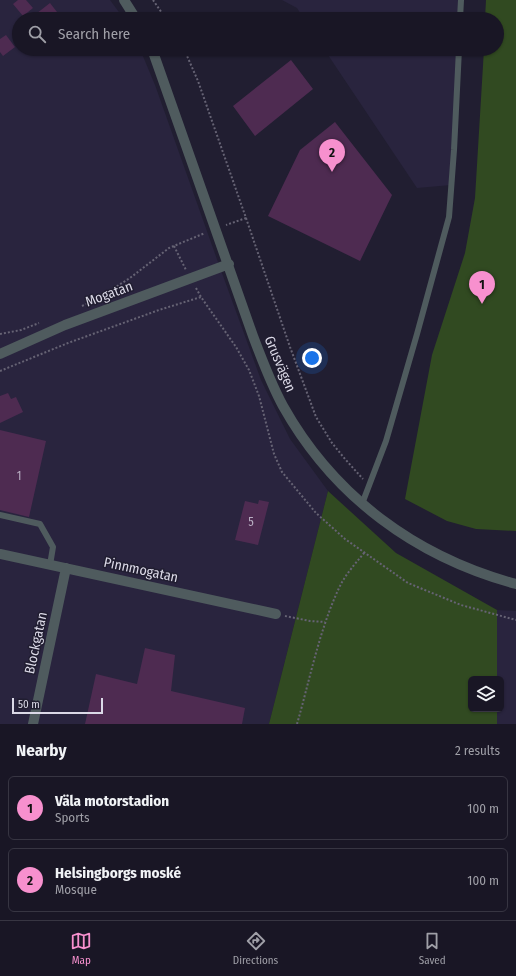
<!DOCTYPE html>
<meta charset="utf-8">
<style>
:root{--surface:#191625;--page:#221f2d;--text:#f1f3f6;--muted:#9f9fa7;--line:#373542;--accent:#f790ce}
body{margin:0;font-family:"Fira Sans Condensed",sans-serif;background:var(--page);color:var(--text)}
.controls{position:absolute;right:12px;bottom:12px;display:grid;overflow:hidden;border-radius:6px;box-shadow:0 1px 3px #0004}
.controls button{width:36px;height:36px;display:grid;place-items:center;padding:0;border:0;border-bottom:1px solid var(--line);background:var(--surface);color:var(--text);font:20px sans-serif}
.scale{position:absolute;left:12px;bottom:10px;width:91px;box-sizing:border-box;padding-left:4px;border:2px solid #dbd9e7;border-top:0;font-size:11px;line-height:14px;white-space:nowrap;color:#dbd9e7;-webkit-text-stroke:3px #211e31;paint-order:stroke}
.you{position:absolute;left:312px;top:358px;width:14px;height:14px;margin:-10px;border:3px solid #fff;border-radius:50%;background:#1a73e8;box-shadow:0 0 0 6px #1a73e833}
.badge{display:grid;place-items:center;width:26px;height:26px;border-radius:50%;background:var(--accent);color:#111;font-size:13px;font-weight:700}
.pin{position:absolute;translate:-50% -33px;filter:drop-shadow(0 1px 2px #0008)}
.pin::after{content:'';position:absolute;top:21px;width:14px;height:12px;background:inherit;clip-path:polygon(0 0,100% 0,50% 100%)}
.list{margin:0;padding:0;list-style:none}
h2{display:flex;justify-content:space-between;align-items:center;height:52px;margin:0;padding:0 16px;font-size:17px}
h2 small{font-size:13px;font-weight:400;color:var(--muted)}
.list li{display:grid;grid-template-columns:26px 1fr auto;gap:12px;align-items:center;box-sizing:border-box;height:64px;margin:0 8px 8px;padding:0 8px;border:1px solid var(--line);border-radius:6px}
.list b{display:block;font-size:15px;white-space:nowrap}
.list p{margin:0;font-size:13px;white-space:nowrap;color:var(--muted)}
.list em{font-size:13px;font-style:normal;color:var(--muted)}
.icon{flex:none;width:22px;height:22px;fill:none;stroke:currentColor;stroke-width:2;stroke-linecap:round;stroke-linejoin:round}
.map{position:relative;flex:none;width:516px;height:724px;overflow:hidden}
.search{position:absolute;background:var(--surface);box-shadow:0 1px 3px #0004;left:12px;right:12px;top:12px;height:44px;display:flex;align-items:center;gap:10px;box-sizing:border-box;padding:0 14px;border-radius:22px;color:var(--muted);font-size:15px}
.sheet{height:196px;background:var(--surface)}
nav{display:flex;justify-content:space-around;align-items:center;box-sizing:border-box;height:56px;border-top:1px solid var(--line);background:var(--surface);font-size:11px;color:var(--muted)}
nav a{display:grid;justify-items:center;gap:2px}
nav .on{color:var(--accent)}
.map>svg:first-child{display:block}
.built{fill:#29243e}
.green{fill:#314a21}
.building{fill:#4e2b51}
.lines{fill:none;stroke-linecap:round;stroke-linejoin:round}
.path{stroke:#666374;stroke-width:2;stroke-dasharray:2 2;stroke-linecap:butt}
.service{stroke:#4f5b5e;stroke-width:6}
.minor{stroke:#4f5b5e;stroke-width:10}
.labels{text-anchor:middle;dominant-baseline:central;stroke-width:3;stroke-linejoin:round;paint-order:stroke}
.number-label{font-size:12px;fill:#b8aec2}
.street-label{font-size:14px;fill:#dbd9e7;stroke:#211e31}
</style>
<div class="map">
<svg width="516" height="724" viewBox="0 0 516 724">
<rect width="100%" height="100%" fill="#211e31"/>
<!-- built -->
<path class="built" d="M0,0H110L124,19H19V49H140L155,85L219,265L261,380L290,439L328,491L269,724H0Z
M282,0H461L460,19H304L297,8Z
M324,49H459L451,185L417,188Z
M497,610L516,611V724H497V709H501V679H497Z"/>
<!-- green -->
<path class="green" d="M486,0H516V531L476,529L447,521L405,499L432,355L465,253L475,198L484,49H497V19H485Z
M328,491L396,553L497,610V679H471V709H497V724H269Z"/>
<!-- building -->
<path class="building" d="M18,0H26L33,8L23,16L13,4Z
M50,3L57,12L48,19H34L32,17Z
M6,35L15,47L3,56L0,52V39Z
M291,60L313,89L255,136L233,106Z
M335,122L392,195L360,261L268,216L300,150Z
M8,393L11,399L16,397L23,412L0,423V396Z
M0,430L46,441L29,517L0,510Z
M259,500L269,502L258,545L235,540L245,501L258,504Z
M145,648L175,655L171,691L245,708L242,724H85L96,674L137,684Z"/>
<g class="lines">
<!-- path -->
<path class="path" d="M153,0L166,19
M184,49L198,81L246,218L226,225
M246,218L290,347L316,417L332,443L345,459L363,479
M174,246L186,270
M196,288L201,297L236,347L249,370L259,396L274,454L282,472L316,513L345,539L408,583L461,605L516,620
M82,306L95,300L130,278L169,248L205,233
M0,334L21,330L39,323
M0,371L68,343L159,310L201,297
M285,616L310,621L325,622
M297,724C310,679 319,631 339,588C345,575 355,564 364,553"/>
<!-- service -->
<path class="service" d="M460,19L461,0
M362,504L386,441L417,334L449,217L454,150L459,49
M0,515L40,524L53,547L50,565"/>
<!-- minor -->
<path class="minor" d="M124,0L136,19
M152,49L253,336C262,360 271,384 283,406C334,497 416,557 516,584
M0,354L65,325L229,264
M0,554L276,614
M33,724L66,568"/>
</g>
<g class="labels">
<!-- number labels -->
<g class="number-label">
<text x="19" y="476">1</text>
<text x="251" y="522">5</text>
</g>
<!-- street labels -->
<g class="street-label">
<text transform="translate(109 294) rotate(-20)">Mogatan</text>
<text transform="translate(280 364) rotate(67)">Grusvägen</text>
<text transform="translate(141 570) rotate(12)">Pinnmogatan</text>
<text transform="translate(36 643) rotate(-78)">Blockgatan</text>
</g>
</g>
</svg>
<div class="controls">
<button><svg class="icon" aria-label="layers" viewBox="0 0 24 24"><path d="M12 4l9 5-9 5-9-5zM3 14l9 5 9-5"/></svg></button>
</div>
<div class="scale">50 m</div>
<div class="you"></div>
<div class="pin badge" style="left:482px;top:304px">1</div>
<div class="pin badge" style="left:332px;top:172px">2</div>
<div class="search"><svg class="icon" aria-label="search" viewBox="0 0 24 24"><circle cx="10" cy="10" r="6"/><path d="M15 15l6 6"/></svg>Search here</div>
</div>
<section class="sheet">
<h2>Nearby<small>2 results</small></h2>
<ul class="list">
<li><span class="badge">1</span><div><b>Väla motorstadion</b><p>Sports</p></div><em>100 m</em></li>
<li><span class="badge">2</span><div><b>Helsingborgs moské</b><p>Mosque</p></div><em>100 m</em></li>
</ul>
</section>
<nav>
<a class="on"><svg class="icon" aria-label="map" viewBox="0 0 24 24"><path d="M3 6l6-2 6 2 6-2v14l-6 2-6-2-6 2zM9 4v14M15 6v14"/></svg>Map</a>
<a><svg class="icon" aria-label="directions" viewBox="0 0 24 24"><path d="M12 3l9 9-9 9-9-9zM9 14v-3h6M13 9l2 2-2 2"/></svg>Directions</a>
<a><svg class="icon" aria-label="saved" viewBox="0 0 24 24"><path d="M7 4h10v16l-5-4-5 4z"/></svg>Saved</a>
</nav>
